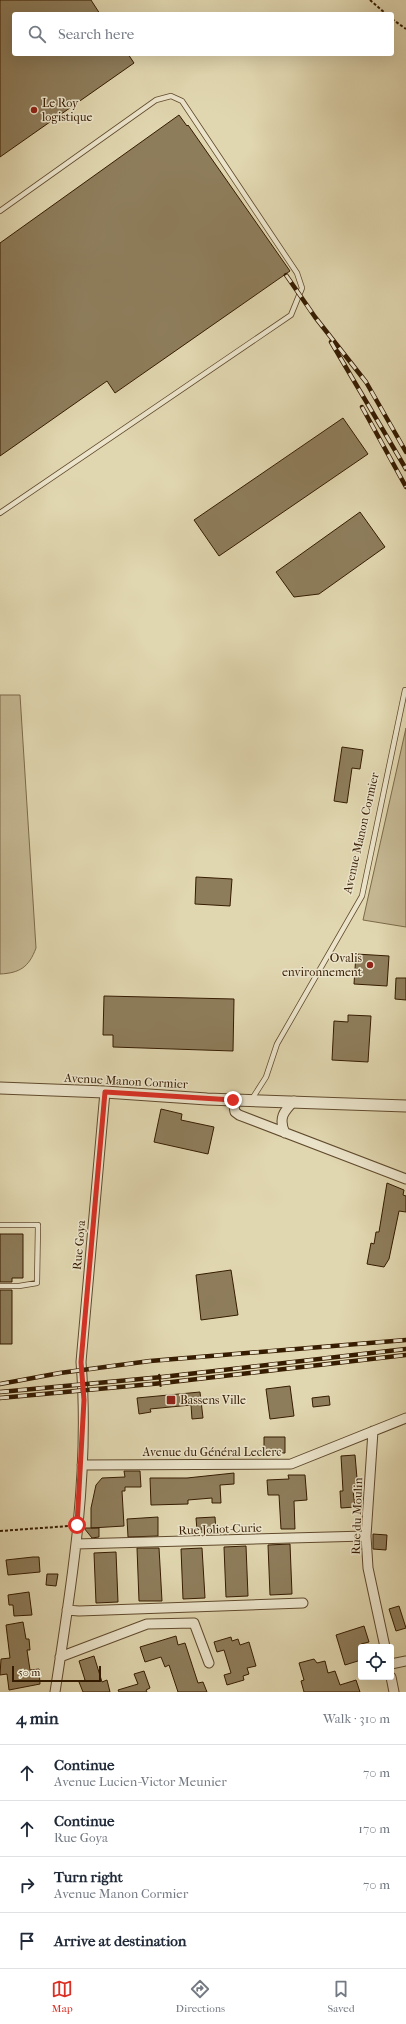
<!DOCTYPE html>
<meta charset="utf-8">
<style>
:root{--surface:#fff;--page:#f2f2f3;--text:#1f2937;--muted:#747a83;--line:#e0e1e3;--accent:#d93025}
body{margin:0;font-family:"IM FELL French Canon",serif;background:var(--page);color:var(--text)}
.controls{position:absolute;right:12px;bottom:12px;display:grid;overflow:hidden;border-radius:4px;box-shadow:0 4px 16px #0002}
.controls button{width:36px;height:36px;display:grid;place-items:center;padding:0;border:0;border-bottom:1px solid var(--line);background:var(--surface);color:var(--text);font:20px sans-serif}
.scale{position:absolute;left:12px;bottom:10px;width:89px;box-sizing:border-box;padding-left:4px;border:2px solid #361c01;border-top:0;font-size:11px;line-height:14px;white-space:nowrap;color:#361c01;-webkit-text-stroke:3px #ebe4cb;paint-order:stroke}
.stop{position:absolute;width:12px;height:12px;margin:-9px;border:3px solid #d93025;border-radius:50%;background:#fff}
.stop.end{background:#d93025;border-color:#fff;box-shadow:0 1px 4px #0008}
.list{margin:0;padding:0;list-style:none}
h2{display:flex;justify-content:space-between;align-items:center;height:52px;margin:0;padding:0 16px;font-size:17px}
h2 small{font-size:13px;font-weight:400;color:var(--muted)}
.list li{display:grid;grid-template-columns:26px 1fr auto;gap:12px;align-items:center;box-sizing:border-box;height:56px;padding:0 16px;border-top:1px solid var(--line)}
.list b{display:block;font-size:15px;white-space:nowrap}
.list p{margin:0;font-size:13px;white-space:nowrap;color:var(--muted)}
.list em{font-size:13px;font-style:normal;color:var(--muted)}
.icon{flex:none;width:22px;height:22px;fill:none;stroke:currentColor;stroke-width:2;stroke-linecap:round;stroke-linejoin:round}
.map{position:relative;flex:none;width:406px;height:1692px;overflow:hidden}
.search{position:absolute;background:var(--surface);box-shadow:0 4px 16px #0002;left:12px;right:12px;top:12px;height:44px;display:flex;align-items:center;gap:10px;box-sizing:border-box;padding:0 14px;border-radius:4px;color:var(--muted);font-size:15px}
.sheet{height:276px;background:var(--surface)}
nav{display:flex;justify-content:space-around;align-items:center;box-sizing:border-box;height:56px;border-top:1px solid var(--line);background:var(--surface);font-size:11px;color:var(--muted)}
nav a{display:grid;justify-items:center;gap:2px}
nav .on{color:var(--accent)}
.map>svg:first-child{display:block}
.green{fill:#c3b691;stroke:#7c6949}
.building{fill:#8e7d5b;stroke:#361c01}
.lines{fill:none;stroke-linecap:round;stroke-linejoin:round}
.service-casing{stroke:#604a2c;stroke-width:6}
.minor-casing{stroke:#604a2c;stroke-width:11}
.tertiary-casing{stroke:#604a2c;stroke-width:13}
.path{stroke:#361c01;stroke-width:2;stroke-dasharray:3 2;stroke-linecap:butt}
.service{stroke:#ebe4cb;stroke-width:4.5}
.minor{stroke:#ebe4cb;stroke-width:9}
.tertiary{stroke:#ebe4cb;stroke-width:11}
.rail-casing{stroke:#361c01;stroke-width:4.5}
.rail{stroke:#ebe4cb;stroke-width:3;stroke-dasharray:9;stroke-linecap:butt}
.route{stroke:#d93025;stroke-width:5}
.poi-dot{fill:#8f2418;stroke:#ebe4cb;stroke-width:1.5}
.labels{text-anchor:middle;dominant-baseline:central;stroke-width:3;stroke-linejoin:round;paint-order:stroke}
.poi-label{font-size:12px;fill:#361c01;stroke:#ebe4cb;text-anchor:start}
.street-label{font-size:12px;fill:#361c01;stroke:#ebe4cb}
</style>
<div class="map">
<svg width="406" height="1692" viewBox="0 0 406 1692">
<rect width="100%" height="100%" fill="#e0d6af"/>
<filter id="stains"><feTurbulence type="fractalNoise" baseFrequency=".005" numOctaves="4"/><feColorMatrix values="0 0 0 0 .2 0 0 0 0 .09 0 0 0 0 .02 0 0 0 .5 -.17"/></filter>
<radialGradient id="worn" r=".72"><stop offset=".6" stop-color="#630" stop-opacity="0"/><stop offset="1" stop-color="#630" stop-opacity=".3"/></radialGradient>
<!-- green -->
<path class="green" d="M0,695H20L36,948C29,967 20,973 0,974Z
M406,728V927L363,920Z"/>
<!-- building -->
<path class="building" d="M0,0H91L100,14H14V54H128L134,63L0,157Z
M179,115L187,126L188,125L290,271L115,393L107,381L0,456V243Z
M343,418L368,454L219,556L194,520Z
M360,512L385,547L319,594L294,597L276,572Z
M342,747L363,750L360,769L352,768L347,803L334,801Z
M196,877L232,879L230,906L195,904Z
M356,954L389,956L387,986L354,984Z
M396,978H406V1000L395,999Z
M104,996L234,999L233,1051L113,1047V1035H103Z
M348,1015L371,1016L368,1062L332,1060L334,1021L348,1022Z
M161,1109L182,1114L181,1120L214,1127L208,1154L154,1142Z
M387,1183L404,1190L403,1195L406,1196V1212L399,1211L389,1259L384,1267L367,1264L371,1243L374,1244L376,1232H379Z
M0,1234H23V1278H12V1282H0Z
M231,1270L238,1315L201,1320L196,1275Z
M0,1290H12V1344H0Z
M290,1386L294,1416L270,1419L266,1389Z
M200,1392L203,1418L192,1419L191,1405L150,1409L151,1412L139,1414L137,1398Z
M329,1396L330,1405L313,1407L312,1398Z
M264,1437H285V1453H264Z
M355,1455L358,1490H353L355,1507L341,1508L340,1491H343L341,1456Z
M124,1471H140L141,1487H125V1491H122L124,1526L91,1528V1508L96,1485L102,1478L125,1477Z
M234,1473V1484L220,1485L221,1503H212V1498L188,1500V1504L151,1505L150,1478H187Z
M288,1475H305L307,1500L294,1501L295,1529H281L279,1495H268L267,1480L289,1479Z
M158,1517V1536L128,1537L127,1519Z
M215,1517L216,1532L202,1533V1529L197,1530L196,1518Z
M84,1528H99V1537L92,1538Z
M373,1534L387,1535L386,1550L373,1549Z
M290,1544L292,1594L270,1595L268,1545Z
M246,1546L248,1596L226,1597L224,1547Z
M137,1548H159L162,1601H139Z
M202,1548L205,1598L183,1599L181,1549Z
M116,1552L118,1602L96,1603L94,1553Z
M33,1557H39L40,1572L8,1575L6,1560Z
M47,1574H58L56,1586L46,1585Z
M29,1592L32,1615L14,1616L13,1605H9L8,1595Z
M399,1606L406,1628L396,1631L389,1609Z
M23,1622L26,1639H29L30,1650H27L30,1670L39,1669L40,1684L9,1690L7,1674L0,1675L1,1659L10,1658L6,1625Z
M364,1626L369,1642L361,1644V1660L345,1665L336,1635Z
M176,1636L178,1645L185,1643L198,1683L203,1682L207,1692H178L169,1665L165,1667L161,1657L145,1662L140,1647Z
M231,1637L232,1641L238,1639L240,1645L249,1642L256,1666L247,1668L249,1674L243,1676L244,1680L227,1685L224,1675L231,1673L224,1650L217,1652L214,1642Z
M94,1656L102,1682L107,1680L110,1692H83L79,1682L85,1680L79,1661Z
M314,1659L317,1663L325,1661L328,1673L335,1671L340,1685L356,1680L360,1692H304L301,1681L304,1680L299,1663Z
M144,1671L150,1688L146,1690L147,1692H119L118,1690L138,1684L134,1674Z"/>
<g class="lines">
<defs>
<path id="service" d="M0,211L156,100L171,96L182,101L297,273L302,288L291,315L0,513
M252,1099L266,1077L277,1044L362,896L405,690
M0,1225H38L37,1283L19,1286H0"/>
<path id="minor" d="M233,1100L235,1112L239,1115L406,1179
M285,1133C278,1118 284,1111 294,1101
M373,1431L366,1536L368,1568L385,1647
M82,1465L291,1464L406,1418
M76,1544L366,1536
M67,1610L79,1611L303,1603
M60,1657L147,1624L194,1623L209,1663
M391,1664L406,1661
M391,1677L394,1692
M55,1692C72,1583 90,1472 81,1362L105,1092"/>
<path id="tertiary" d="M0,1088L105,1092L207,1099L406,1106"/>
</defs>
<!-- service casing -->
<use href="#service" class="service-casing"/>
<!-- minor casing -->
<use href="#minor" class="minor-casing"/>
<!-- tertiary casing -->
<use href="#tertiary" class="tertiary-casing"/>
<!-- path -->
<path class="path" d="M370,0L386,14
M392,19L406,29
M159,1374L161,1389
M0,1531L69,1526"/>
<!-- service -->
<use href="#service" class="service"/>
<!-- minor -->
<use href="#minor" class="minor"/>
<!-- tertiary -->
<use href="#tertiary" class="tertiary"/>
<defs>
<path id="rail" d="M286,275L315,317L366,382L406,452
M331,342L406,469
M362,407L406,487
M0,1384L60,1373L150,1361L406,1340
M0,1392L162,1377L406,1349
M0,1398L163,1383L406,1355"/>
</defs>
<!-- rail casing -->
<use href="#rail" class="rail-casing"/>
<!-- rail -->
<use href="#rail" class="rail"/>
</g>
<g class="lines">
<!-- route -->
<path class="route" d="M77,1525L84,1400L81,1362L105,1092L233,1100"/>
</g>
<!-- markers -->
<g class="poi-dot">
<circle cx="34" cy="110" r="4"/>
<circle cx="370" cy="965" r="4"/>
<rect x="166" y="1395" width="10" height="10" rx="2"/>
</g>
<g class="labels">
<!-- poi labels -->
<g class="poi-label">
<text x="42" y="103">Le Roy<tspan x="42" dy="14">logistique</tspan></text>
<text x="362" y="958" text-anchor="end">Ovalis<tspan x="362" dy="14">environnement</tspan></text>
<text x="180" y="1400">Bassens Ville</text>
</g>
<!-- street labels -->
<g class="street-label">
<text transform="translate(361 833) rotate(-77)">Avenue Manon Cormier</text>
<text transform="translate(126 1081) rotate(3)">Avenue Manon Cormier</text>
<text transform="translate(79 1245) rotate(-85)">Rue Goya</text>
<text x="212" y="1452">Avenue du Général Leclerc</text>
<text transform="translate(357 1516) rotate(-88)">Rue du Moulin</text>
<text transform="translate(220 1529) rotate(-2)">Rue Joliot-Curie</text>
</g>
</g>
<rect width="100%" height="100%" filter="url(#stains)"/>
<rect width="100%" height="100%" fill="url(#worn)"/>
</svg>
<div class="controls">
<button><svg class="icon" aria-label="locate" viewBox="0 0 24 24"><circle cx="12" cy="12" r="6"/><path d="M12 2v4M12 18v4M2 12h4M18 12h4"/></svg></button>
</div>
<div class="scale">50 m</div>
<div class="stop" style="left:77px;top:1525px"></div>
<div class="stop end" style="left:233px;top:1100px"></div>
<div class="search"><svg class="icon" aria-label="search" viewBox="0 0 24 24"><circle cx="10" cy="10" r="6"/><path d="M15 15l6 6"/></svg>Search here</div>
</div>
<section class="sheet">
<h2>4 min<small>Walk · 310 m</small></h2>
<ul class="list">
<li><svg class="icon" aria-label="ahead" viewBox="0 0 24 24"><path d="M12 20V5M6 11l6-6 6 6"/></svg><div><b>Continue</b><p>Avenue Lucien-Victor Meunier</p></div><em>70 m</em></li>
<li><svg class="icon" aria-label="ahead" viewBox="0 0 24 24"><path d="M12 20V5M6 11l6-6 6 6"/></svg><div><b>Continue</b><p>Rue Goya</p></div><em>170 m</em></li>
<li><svg class="icon" aria-label="right" viewBox="0 0 24 24"><path d="M7 20v-9h11M14 6l5 5-5 5"/></svg><div><b>Turn right</b><p>Avenue Manon Cormier</p></div><em>70 m</em></li>
<li><svg class="icon" aria-label="arrive" viewBox="0 0 24 24"><path d="M6 21V4h12l-3 4 3 4H6"/></svg><div><b>Arrive at destination</b></div></li>
</ul>
</section>
<nav>
<a class="on"><svg class="icon" aria-label="map" viewBox="0 0 24 24"><path d="M3 6l6-2 6 2 6-2v14l-6 2-6-2-6 2zM9 4v14M15 6v14"/></svg>Map</a>
<a><svg class="icon" aria-label="directions" viewBox="0 0 24 24"><path d="M12 3l9 9-9 9-9-9zM9 14v-3h6M13 9l2 2-2 2"/></svg>Directions</a>
<a><svg class="icon" aria-label="saved" viewBox="0 0 24 24"><path d="M7 4h10v16l-5-4-5 4z"/></svg>Saved</a>
</nav>
